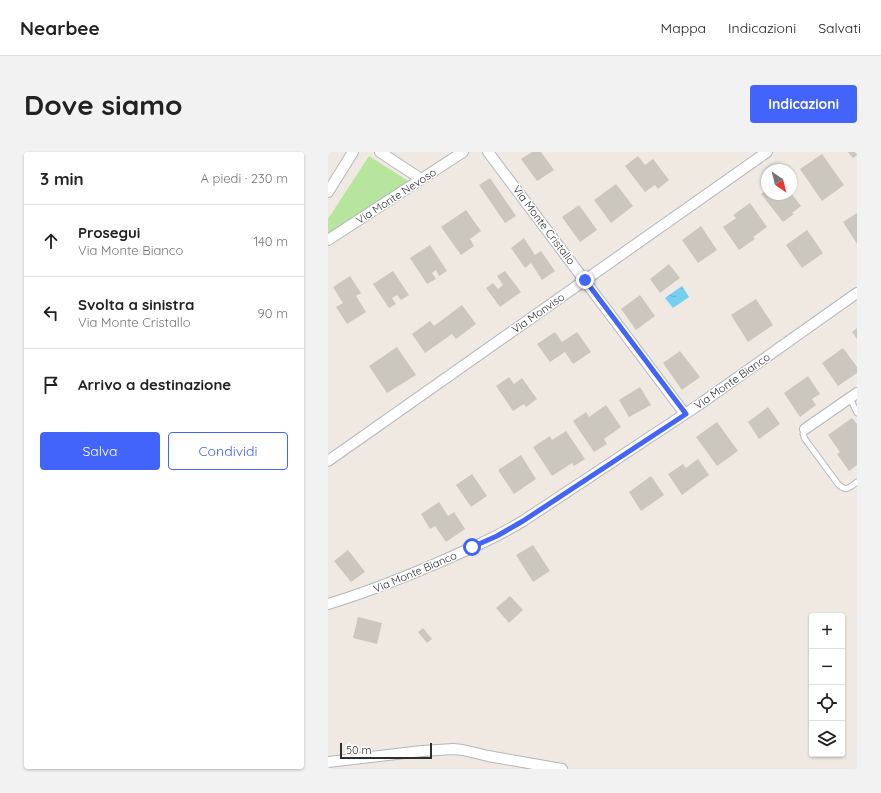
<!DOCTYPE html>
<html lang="it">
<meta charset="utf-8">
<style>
:root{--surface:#fff;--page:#f2f2f2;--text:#222;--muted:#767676;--line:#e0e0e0;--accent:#4264fb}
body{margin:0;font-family:Quicksand,sans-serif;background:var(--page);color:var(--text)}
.controls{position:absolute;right:12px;bottom:12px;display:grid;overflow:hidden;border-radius:4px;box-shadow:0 1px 3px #0004}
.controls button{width:36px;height:36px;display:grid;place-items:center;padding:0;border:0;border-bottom:1px solid var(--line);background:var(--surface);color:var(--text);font:20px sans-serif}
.compass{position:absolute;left:433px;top:12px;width:36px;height:36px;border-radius:50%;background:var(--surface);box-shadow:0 1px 3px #0004;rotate:145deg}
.scale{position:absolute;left:12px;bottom:10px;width:92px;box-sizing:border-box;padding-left:4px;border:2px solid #2e2e2e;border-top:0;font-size:11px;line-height:14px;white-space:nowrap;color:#2e2e2e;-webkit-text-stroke:3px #fff;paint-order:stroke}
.stop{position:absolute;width:12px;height:12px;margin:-9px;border:3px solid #4264fb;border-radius:50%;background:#fff}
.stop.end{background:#4264fb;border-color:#fff;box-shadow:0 1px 4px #0008}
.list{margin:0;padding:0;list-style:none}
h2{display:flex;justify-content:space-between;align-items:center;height:52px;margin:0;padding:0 16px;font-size:17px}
h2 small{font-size:13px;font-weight:400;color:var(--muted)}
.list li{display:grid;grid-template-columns:26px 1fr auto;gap:12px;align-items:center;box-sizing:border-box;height:72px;padding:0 16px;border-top:1px solid var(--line)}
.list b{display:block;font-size:15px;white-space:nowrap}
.list p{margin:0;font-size:13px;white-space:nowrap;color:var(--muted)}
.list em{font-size:13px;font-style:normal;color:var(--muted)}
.actions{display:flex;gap:8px;padding:12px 16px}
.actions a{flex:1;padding:9px 0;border:1px solid var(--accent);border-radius:4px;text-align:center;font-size:14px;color:var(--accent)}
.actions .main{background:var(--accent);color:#fff}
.icon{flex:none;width:22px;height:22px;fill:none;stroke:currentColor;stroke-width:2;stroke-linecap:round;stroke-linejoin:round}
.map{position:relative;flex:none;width:529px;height:617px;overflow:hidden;border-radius:4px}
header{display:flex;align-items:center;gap:24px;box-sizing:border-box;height:56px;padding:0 20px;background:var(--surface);border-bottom:1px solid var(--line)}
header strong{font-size:19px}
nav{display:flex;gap:22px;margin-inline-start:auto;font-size:14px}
.intro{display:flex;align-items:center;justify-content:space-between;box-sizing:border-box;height:96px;padding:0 24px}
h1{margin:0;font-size:28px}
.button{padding:10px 18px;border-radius:4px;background:var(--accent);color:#fff;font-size:14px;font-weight:700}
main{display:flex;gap:24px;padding:0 24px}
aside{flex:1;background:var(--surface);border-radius:4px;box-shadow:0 1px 3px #0004}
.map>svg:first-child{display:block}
.grass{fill:#b6e59e}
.water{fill:url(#water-ripples)}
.building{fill:#cbc7bf}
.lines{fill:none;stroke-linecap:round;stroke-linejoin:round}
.service-casing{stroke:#b4b7c1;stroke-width:7}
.minor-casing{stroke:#b4b7c1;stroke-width:12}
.service{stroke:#fff;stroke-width:5}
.minor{stroke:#fff;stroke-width:10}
.route{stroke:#4264fb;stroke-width:5}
.labels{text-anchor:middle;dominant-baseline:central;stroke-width:3;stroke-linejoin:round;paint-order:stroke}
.street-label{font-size:11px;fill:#2e2e2e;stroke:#fff}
</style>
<header>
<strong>Nearbee</strong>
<nav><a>Mappa</a><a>Indicazioni</a><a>Salvati</a></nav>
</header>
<div class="intro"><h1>Dove siamo</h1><a class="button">Indicazioni</a></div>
<main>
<aside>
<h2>3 min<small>A piedi · 230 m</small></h2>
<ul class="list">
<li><svg class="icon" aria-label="ahead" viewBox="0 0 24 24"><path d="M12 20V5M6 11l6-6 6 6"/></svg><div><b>Prosegui</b><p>Via Monte Bianco</p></div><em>140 m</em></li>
<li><svg class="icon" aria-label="left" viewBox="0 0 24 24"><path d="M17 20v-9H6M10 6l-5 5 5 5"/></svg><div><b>Svolta a sinistra</b><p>Via Monte Cristallo</p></div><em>90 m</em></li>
<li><svg class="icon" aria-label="arrive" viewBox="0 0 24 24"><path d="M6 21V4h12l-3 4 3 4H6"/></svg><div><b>Arrivo a destinazione</b></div></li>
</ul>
<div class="actions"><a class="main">Salva</a><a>Condividi</a></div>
</aside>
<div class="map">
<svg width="529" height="617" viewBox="0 0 529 617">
<defs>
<pattern id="water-ripples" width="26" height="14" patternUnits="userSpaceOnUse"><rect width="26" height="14" fill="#75cff0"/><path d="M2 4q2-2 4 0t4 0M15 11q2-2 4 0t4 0" fill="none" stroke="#66b2ce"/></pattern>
</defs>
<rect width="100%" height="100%" fill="#efe9e1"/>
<!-- grass -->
<path class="grass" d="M41,4L82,30L0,82V67Z"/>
<!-- water -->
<path class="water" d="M354,134L361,145L345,156L337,146Z"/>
<!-- building -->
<path class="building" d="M204,0H213L226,18L209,29L193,7Z
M520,0H529V3L525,6Z
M494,2L516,33L494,49L472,17Z
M310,4L317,13L325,7L341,28L330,37L327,33L317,40L297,14Z
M162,26L188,64L177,71L151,33Z
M288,32L305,54L283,71L266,48Z
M439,38V42H463V41L473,54L464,61L466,62L455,70L433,42Z
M422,51L439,75L425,85L427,87L411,98L395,75L408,66L405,63Z
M251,53L269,78L252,90L234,65Z
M138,58L153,79L142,87L146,94L133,103L113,75Z
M529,61V92L515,70Z
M373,74L389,98L370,111L354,88Z
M479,78L495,101L474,116L458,93Z
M196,86L207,103L213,99L227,119L214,128L203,111L197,116L183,96Z
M102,93L119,119L111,124L108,118L104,121L108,127L99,132L82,106Z
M341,112L352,126L332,141L322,127Z
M65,119L81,143L73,148L69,143L64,146L68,152L61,156L45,132Z
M177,119L193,140L172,155L158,136L165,131L170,137L175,133L169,124Z
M22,124L33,141L28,144L38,160L19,172L8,155L15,151L5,135Z
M312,143L327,164L308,178L293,157Z
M428,147L445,173L420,190L403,163Z
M134,153L148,172L128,187L124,182L97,201L84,182L102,169L106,174Z
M529,176V187L524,180Z
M227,180L234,190L249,180L263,200L245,212L237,200L222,210L209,192Z
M69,195L88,223L59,241L41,214Z
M515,196L529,215V221L510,234L494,211Z
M352,199L372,225L354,238L335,211Z
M480,224L492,242L484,247L488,253L472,265L456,241Z
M181,225L186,232L194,226L209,247L198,255L196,252L185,259L168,234Z
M312,235L323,253L301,265L291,248Z
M278,253L293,275L276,287L279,292L266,300L245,269L258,260L261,265Z
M440,255L452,272L431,287L420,270Z
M524,266L529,272V313L521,319L509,302L512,300L500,283Z
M389,270L410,299L389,314L368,285Z
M238,279L257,307L246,314L244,311L224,324L205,295L222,284L224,288Z
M193,303L208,327L186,342L170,318Z
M370,307L381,323L354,343L340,322L355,312L358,316Z
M144,322L159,344L143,355L128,333Z
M323,324L336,343L313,359L301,340Z
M111,350L120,364L126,360L137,377L118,390L107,374L102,377L93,362Z
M205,393L222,419L205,430L188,403Z
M20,398L37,420L23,430L6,409Z
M182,444L195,458L181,471L168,456Z
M30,465L54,471L49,492L25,486Z
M95,476L104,487L99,491L90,480Z"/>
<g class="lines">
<defs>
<path id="service" d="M522,246L529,261
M477,277L475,282L477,287L510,332C518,340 521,336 529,330"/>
<path id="minor" d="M52,0L93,27
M160,0L357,262
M0,40L25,0
M0,88L135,0
M477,277L529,241
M0,309L439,0
M0,452C37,441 72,427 107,412C137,399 167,386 195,369L372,252L529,141
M0,610L94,599L125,597L135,598L160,604L234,617"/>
</defs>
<!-- service casing -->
<use href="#service" class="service-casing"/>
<!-- minor casing -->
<use href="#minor" class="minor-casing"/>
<!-- service -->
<use href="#service" class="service"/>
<!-- minor -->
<use href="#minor" class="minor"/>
</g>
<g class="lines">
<!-- route -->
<path class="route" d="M144,395L169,384L195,369L358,262L257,128"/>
</g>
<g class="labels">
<!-- street labels -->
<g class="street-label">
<text transform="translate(68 44) rotate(-33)">Via Monte Nevoso</text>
<text transform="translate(216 73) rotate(53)">Via Monte Cristallo</text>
<text transform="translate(210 161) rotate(-35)">Via Monviso</text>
<text transform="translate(404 229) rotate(-35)">Via Monte Bianco</text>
<text transform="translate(87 420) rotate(-23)">Via Monte Bianco</text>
</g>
</g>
</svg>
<div class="controls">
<button>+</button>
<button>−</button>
<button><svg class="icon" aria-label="locate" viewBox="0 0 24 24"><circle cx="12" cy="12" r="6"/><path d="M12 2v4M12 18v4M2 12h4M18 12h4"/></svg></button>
<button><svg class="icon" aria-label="layers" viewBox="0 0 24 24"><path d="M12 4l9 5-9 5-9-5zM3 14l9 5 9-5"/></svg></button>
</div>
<svg class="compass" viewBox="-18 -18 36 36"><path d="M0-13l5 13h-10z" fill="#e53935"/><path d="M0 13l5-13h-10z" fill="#767676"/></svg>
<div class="scale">50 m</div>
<div class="stop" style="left:144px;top:395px"></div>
<div class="stop end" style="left:257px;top:128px"></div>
</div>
</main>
